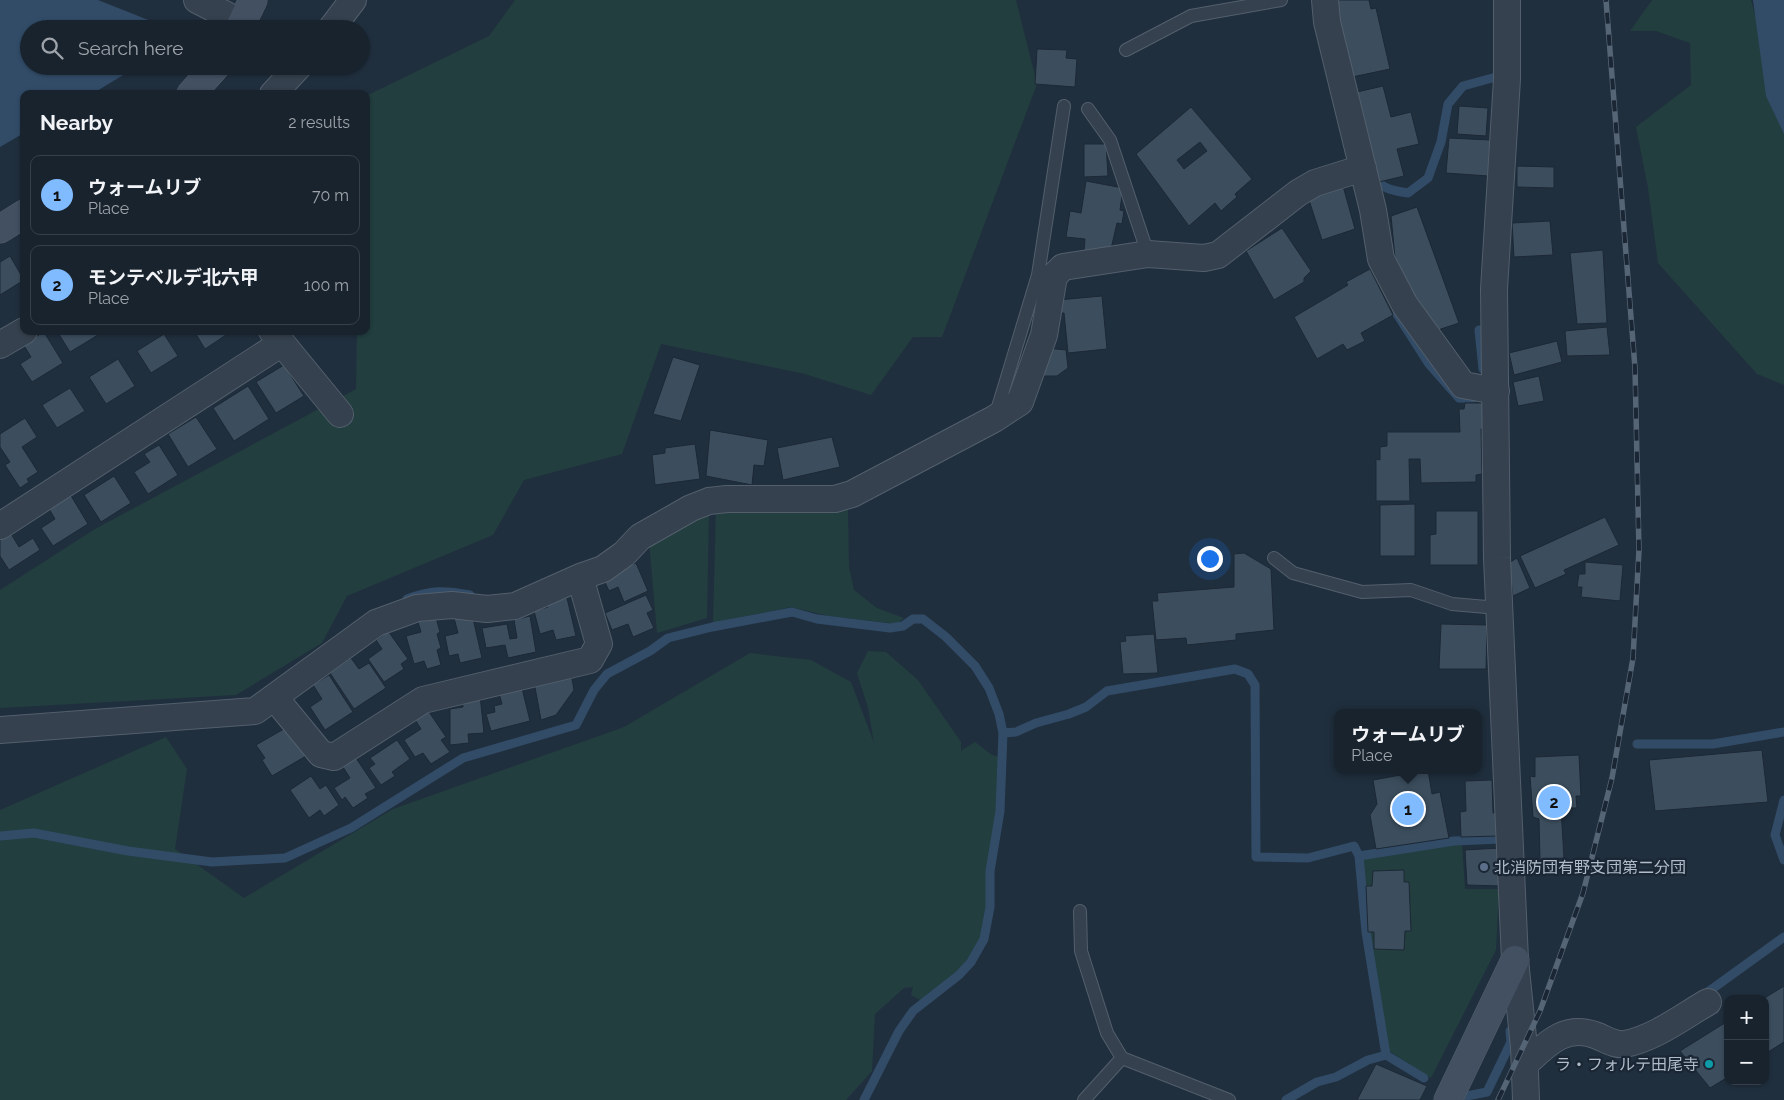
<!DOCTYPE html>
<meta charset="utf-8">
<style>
:root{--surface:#18232e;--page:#212b36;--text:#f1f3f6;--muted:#9fa4aa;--line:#36404a;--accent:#80bbff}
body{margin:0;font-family:Raleway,"Noto Sans JP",sans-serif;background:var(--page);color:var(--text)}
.controls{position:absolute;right:15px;bottom:15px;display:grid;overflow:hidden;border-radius:10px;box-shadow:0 1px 4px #0004}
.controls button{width:45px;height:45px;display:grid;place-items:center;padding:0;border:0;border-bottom:1px solid var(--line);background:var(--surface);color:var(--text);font:25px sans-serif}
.you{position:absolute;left:1209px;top:558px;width:18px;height:18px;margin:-12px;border:4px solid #fff;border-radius:50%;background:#1a73e8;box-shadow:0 0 0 8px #1a73e833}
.badge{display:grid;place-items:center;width:32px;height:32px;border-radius:50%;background:var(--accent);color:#111;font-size:16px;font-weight:700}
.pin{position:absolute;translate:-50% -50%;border:2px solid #fff;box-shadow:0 1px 5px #0006}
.popup{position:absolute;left:1334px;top:709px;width:148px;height:65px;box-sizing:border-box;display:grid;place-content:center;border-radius:10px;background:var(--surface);filter:drop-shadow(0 1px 4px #0005);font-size:16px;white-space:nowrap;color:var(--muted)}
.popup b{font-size:19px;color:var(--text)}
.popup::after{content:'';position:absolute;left:50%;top:100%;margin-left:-10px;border:10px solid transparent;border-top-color:var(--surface)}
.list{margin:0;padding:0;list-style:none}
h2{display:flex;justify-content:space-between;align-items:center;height:65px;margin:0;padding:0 20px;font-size:21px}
h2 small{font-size:16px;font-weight:400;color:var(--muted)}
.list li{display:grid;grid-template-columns:32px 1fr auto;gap:15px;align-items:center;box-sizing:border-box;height:80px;margin:0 10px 10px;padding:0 10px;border:1px solid var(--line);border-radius:10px}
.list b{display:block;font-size:19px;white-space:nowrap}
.list p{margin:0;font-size:16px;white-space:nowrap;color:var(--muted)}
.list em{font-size:16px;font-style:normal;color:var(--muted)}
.icon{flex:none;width:28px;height:28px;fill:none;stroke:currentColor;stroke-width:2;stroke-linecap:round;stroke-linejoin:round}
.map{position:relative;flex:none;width:1784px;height:1100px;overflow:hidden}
.search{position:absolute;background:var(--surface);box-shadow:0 1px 4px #0004;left:20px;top:20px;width:350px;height:55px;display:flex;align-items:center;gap:12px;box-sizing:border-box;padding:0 18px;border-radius:28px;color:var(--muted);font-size:19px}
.panel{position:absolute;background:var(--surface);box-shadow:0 1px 4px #0004;left:20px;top:90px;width:350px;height:245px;border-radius:10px}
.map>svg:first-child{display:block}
.green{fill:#223e3f}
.water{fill:#324c68}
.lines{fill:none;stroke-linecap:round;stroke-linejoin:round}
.stream{stroke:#324c68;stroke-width:9}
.building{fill:#3c4e5e;stroke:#1c2835;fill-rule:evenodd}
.lane-casing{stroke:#535f6c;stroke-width:14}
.street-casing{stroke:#535f6c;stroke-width:28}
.secondary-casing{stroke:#535f6c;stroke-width:29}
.lane{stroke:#35414e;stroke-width:12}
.street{stroke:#35414e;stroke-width:26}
.secondary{stroke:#425062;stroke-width:28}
.rail-casing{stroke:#566576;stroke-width:5.5}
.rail{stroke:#1a2633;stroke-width:4;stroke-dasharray:11;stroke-linecap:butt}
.service-dot{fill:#5c6f8a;stroke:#1a2633;stroke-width:2}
.culture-dot{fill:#0f9aa8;stroke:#1a2633;stroke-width:2}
.labels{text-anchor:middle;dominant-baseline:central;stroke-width:4.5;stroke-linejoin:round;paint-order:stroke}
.poi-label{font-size:16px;fill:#b0bcca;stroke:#1a2633;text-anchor:start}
</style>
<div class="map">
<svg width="1784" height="1100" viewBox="0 0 1784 1100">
<rect width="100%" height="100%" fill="#202f3e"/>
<!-- green -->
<path class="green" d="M515,0H1016L1037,84L942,337H913L871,395L805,374L661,344L622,454L524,480L493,535L347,596L322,643L236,695L0,708V590L95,529L356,389L357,331H366V96L489,36Z
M1652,0H1751L1784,124V385L1757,374L1658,263L1648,188L1636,127L1691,85L1690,43L1656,31H1630Z
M716,506L848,509L849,567L854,590L877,608L904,618L897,624L829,616L791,607L713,623Z
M709,511L707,618L657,633L649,542Z
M868,651L886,652L918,680L961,742V753L962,750L975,742L992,755L1001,757L999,813L988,872V907L982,939L970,962L958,974L926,999L920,1000L911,995L913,987L904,988L875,1014L872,1071L846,1100H0V810L166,737L187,769L175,849L244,898L393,809L624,727L750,653L811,660L851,682L874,743L868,708L857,673Z
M1462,844L1465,889H1499L1496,950L1431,1078L1389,1051L1368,933L1362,858Z"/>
<!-- water -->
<path class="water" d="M0,0H98L171,29H29V66H138L92,94H24V133L0,147Z
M1753,0H1784V134L1766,96Z"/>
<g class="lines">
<!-- stream -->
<path class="stream" d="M1374,175C1379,189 1395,191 1408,193L1428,178L1441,142L1448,104L1463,86L1496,77
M1397,314L1429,364L1459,398H1473
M1479,330L1483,369
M407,599C431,590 444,590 470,595
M1003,733L1016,732L1036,723L1069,714L1086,707L1107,691L1235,669L1248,674L1255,685L1256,857L1308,858L1354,846L1359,856L1366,932L1386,1055L1424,1078
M1637,744H1713L1784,732
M1784,800L1775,835L1784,860
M0,836L34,833L128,851L212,862L285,858L351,828L463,758L576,725L594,690L607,674L650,651L668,638L712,627L792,612L817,619L890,628L903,626L913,619H923L946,637L975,666L989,688L999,714L1003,733L1000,811L990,871V907L984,939L971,962L959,975L913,1011L899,1031L864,1100
M1359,856L1454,841L1501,839
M1701,997L1784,937
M1467,1096L1487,1092L1511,1042L1510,1031
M1286,1100L1317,1082L1336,1077L1368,1060L1386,1055"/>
</g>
<!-- building -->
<path class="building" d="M1333,0H1369L1371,9L1376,8L1390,69L1352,77Z
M1037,49L1067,50L1066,58L1077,59L1075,87L1035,84Z
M1383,86L1391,117L1411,112L1419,144L1397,149L1404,176L1379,182L1357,92Z
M1459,106L1488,108L1486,136L1457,134Z
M1191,107L1252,179L1235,194L1237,197L1221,211L1215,203L1189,226L1136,154ZM1200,142L1207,151L1184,169L1177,160Z
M1449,138L1490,140L1488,176L1446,173Z
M1084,144H1106L1108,176L1084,177Z
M1517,166L1554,167V188L1517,187Z
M1086,181L1123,188L1120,210L1124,211L1122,224L1117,223L1111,249L1084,251L1085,239L1066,237L1070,211L1081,213Z
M1343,186L1355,229L1322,240L1308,197Z
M1417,207L1459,323L1435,331L1396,268L1391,216Z
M1550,221L1553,255L1514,257L1512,223Z
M1282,228L1311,271L1304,278V282L1274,300L1246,251Z
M1603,250L1607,323L1577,324L1570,253Z
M10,256L24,280L0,295V262Z
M1370,269L1393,315L1361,333L1365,341L1347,350L1343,344L1317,359L1294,317L1348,285L1346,282Z
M1102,296L1107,349L1068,353L1064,313H1059L1058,300Z
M1607,327L1610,355L1567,356L1565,331Z
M57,331H102L103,332L70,352Z
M194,331H232L205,349Z
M44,332L63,363L32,382L20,364L31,357L23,344Z
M164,334L178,356L151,373L137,351Z
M1557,341L1562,362L1514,375L1509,353Z
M1046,348L1066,350L1068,368L1057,376H1036Z
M673,357L700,365L681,421L653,414Z
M118,359L135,386L106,404L89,377Z
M284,365L304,396L276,413L256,382Z
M1539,376L1544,401L1518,406L1513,382Z
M248,386L269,419L234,441L213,408Z
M70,388L85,411L57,428L42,405Z
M1465,403H1484L1485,428L1481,429L1482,474L1476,475V482L1421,483L1420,459H1409L1410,501H1376V459L1380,460V447L1387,446V432H1460L1459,409H1464Z
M196,417L217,449L188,467L168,434Z
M25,418L37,437L22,447L38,472L27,479L29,482L20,488L5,465L10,462L0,447V434Z
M710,430L768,440L764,466L754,465L752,485L706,476Z
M832,437L840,467L783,480L777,448Z
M695,444L700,479L655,485L652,455L665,453V448Z
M159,445L178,475L148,494L134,472L150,462L144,454Z
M114,476L131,503L101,522L84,495Z
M70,494L88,524L53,546L41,528L55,519L48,507Z
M1415,504V556H1380V505Z
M1436,511H1478V565H1430V535L1436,534Z
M1605,517L1619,545L1564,570L1566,574L1535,588L1520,556Z
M10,532L19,547L33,538L40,550L9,570L0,556V539Z
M1244,553L1271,569L1274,630L1236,634V640L1187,645L1186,638L1156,640L1152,601H1158L1157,593L1234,587V554Z
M1517,558L1530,588L1513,596L1509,563Z
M1585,562L1623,565L1620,601L1581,597L1582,587H1577L1579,574H1585Z
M636,563L648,591L624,602L618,587L609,591L602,576Z
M646,595L653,610L647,613L654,628L633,637L628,624L612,630L605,613Z
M567,598L576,636L556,640L553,630L540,634L534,611L548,607L546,603Z
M435,614L440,632L437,634L441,648L437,650L441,665L427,669L424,661L414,664L406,636L421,632L417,619Z
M472,614L482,658L460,663L458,654L449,656L445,636L458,633L454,618Z
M530,616L536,652L508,658L505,645L486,648L482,628L507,624L510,639L517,638L514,620Z
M1441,624L1487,625L1486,669H1439Z
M388,631L408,659L401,664L404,669L384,682L368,659L382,649L376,640Z
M1154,634L1158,673L1123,674L1120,642L1126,641L1125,636Z
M351,658L359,669L369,663L386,688L354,709L330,673Z
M571,673L574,690L556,715L541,720L534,682Z
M329,675L353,712L325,730L310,707L322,699L313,685Z
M521,684L530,721L491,731L486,714L495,712L494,706L502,704L498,690Z
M480,695L484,733L468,734L469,743L450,745V709L463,707L462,697Z
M427,709L446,737L441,740L450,752L431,764L423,753L415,757L404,740L421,729L414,718Z
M289,726L306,756L272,776L262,760L265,758L256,745Z
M397,740L410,759L392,772L395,776L381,785L369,768L375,764L370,758Z
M1762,750L1768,802L1655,811L1649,760Z
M354,755L376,788L365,794L368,798L353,808L345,797L342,800L334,788L350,778L341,764Z
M1579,755L1581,796H1576L1577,808H1561L1564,858L1540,859L1539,819L1533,817L1530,776L1535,777V757Z
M1428,770L1432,794L1440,792L1449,838L1376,849L1370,815L1377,804L1373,780Z
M311,776L320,789L326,785L339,805L324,816L320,810L309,818L290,790Z
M1492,780L1493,813H1496L1498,836L1461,837L1460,812L1466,811L1465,781Z
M1500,848L1502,886L1467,885L1465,850Z
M1404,870V882H1409L1411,931H1405L1404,950L1374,949V932H1368L1366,886H1372L1373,871Z
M1784,986V1042L1765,1054V999H1763Z
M1728,1021V1077L1710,1088L1680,1051Z
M1376,1064L1427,1086L1420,1100H1357Z"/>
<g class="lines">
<defs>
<path id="lane" d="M1126,50L1191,16L1281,0
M1088,109L1110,140L1148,254
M995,417L1038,275L1064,106
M1274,558L1293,573L1362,592L1411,590L1452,604L1498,608
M1080,911L1081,951L1107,1033L1122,1058L1229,1100
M1084,1100L1122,1058"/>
<path id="street" d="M197,0L242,23
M1325,0L1327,22L1373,210L1381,259L1405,305L1463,385L1496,391
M1507,0V79L1494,289L1497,558L1515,960L1524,1047L1526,1100
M331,29L353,0
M273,94L299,66
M272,331L340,414
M0,345L24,331
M0,526L282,343
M275,698L321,754L334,757L423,700L590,660L599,644L580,577
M0,730L255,711L376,623L417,608L452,605L487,609L515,606L580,577L603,569L624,554L640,537L691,508L709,501L727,499H835L852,494L994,419L1020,402L1044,335L1054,276L1063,267L1148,254L1204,258L1218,255L1298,193L1315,183L1363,168
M1525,1064C1546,1045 1564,1024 1595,1035C1604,1038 1615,1046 1625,1044C1655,1038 1682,1017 1708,1002"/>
<path id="secondary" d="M239,29L253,0
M191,94L216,66
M0,229L24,214
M1448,1100L1515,960"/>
</defs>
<!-- lane casing -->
<use href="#lane" class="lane-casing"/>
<!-- street casing -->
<use href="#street" class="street-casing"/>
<!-- secondary casing -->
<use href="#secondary" class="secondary-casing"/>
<!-- lane -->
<use href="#lane" class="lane"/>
<!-- street -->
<use href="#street" class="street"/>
<!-- secondary -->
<use href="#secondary" class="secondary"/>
<defs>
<path id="rail" d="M1498,1100L1540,1011L1583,893L1612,778L1633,658L1639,550L1635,368L1606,0"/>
</defs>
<!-- rail casing -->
<use href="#rail" class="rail-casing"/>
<!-- rail -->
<use href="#rail" class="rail"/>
</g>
<!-- markers -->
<circle class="service-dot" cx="1484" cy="867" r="5"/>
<circle class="culture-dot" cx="1709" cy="1064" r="5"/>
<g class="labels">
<!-- poi labels -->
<g class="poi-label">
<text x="1494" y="867">北消防団有野支団第二分団</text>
<text x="1699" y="1064" text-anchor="end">ラ・フォルテ田尾寺</text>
</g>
</g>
</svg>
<div class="controls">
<button>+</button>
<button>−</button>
</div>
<div class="you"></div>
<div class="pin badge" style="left:1408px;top:809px">1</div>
<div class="popup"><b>ウォームリブ</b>Place</div>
<div class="pin badge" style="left:1554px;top:802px">2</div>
<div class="search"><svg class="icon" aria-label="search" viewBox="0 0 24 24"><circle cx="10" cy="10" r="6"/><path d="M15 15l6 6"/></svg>Search here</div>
<section class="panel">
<h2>Nearby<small>2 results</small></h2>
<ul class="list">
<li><span class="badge">1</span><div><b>ウォームリブ</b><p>Place</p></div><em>70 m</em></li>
<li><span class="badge">2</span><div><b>モンテベルデ北六甲</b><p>Place</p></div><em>100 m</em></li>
</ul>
</section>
</div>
